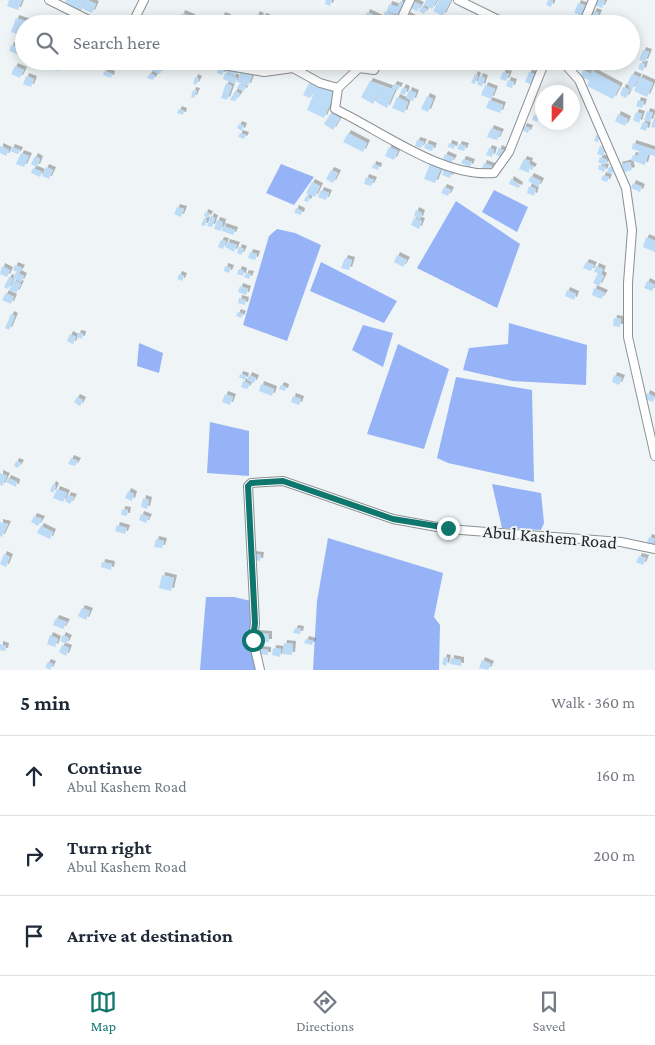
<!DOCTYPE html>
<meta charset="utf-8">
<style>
:root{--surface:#fff;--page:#f2f2f3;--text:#1f2937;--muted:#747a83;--line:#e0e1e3;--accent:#0f766e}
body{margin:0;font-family:"Crimson Pro",serif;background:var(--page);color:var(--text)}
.compass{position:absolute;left:535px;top:85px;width:45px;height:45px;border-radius:50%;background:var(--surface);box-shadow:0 2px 12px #0003;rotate:201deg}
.stop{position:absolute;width:15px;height:15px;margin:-11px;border:4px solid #0f766e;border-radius:50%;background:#fff}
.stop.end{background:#0f766e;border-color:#fff;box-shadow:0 1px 5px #0008}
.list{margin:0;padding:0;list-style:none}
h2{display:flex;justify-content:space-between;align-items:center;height:65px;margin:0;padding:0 20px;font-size:21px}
h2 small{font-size:16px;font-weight:400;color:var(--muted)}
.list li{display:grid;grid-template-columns:32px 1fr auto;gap:15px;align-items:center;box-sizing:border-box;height:80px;padding:0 20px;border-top:1px solid var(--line)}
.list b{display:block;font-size:19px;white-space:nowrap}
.list p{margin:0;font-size:16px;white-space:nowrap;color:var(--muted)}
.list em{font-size:16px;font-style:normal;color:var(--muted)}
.icon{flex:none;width:28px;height:28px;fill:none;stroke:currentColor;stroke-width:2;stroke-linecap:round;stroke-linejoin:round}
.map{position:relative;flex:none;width:655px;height:670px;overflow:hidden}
.search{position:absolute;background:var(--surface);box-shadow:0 2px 12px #0003;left:15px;right:15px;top:15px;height:55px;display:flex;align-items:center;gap:12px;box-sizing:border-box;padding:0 18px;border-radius:28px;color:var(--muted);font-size:19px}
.sheet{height:305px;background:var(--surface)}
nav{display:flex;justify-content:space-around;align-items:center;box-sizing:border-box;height:70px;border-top:1px solid var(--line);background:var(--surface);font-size:14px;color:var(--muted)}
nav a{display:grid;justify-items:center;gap:2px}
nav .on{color:var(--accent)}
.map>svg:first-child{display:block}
.water{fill:#96b3f7}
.building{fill:#bcdbf7;filter:url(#shadow)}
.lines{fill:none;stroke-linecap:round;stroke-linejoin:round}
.minor-casing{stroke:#8b9092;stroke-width:10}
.minor{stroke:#fff;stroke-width:8}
.route{stroke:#0f766e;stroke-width:6}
.labels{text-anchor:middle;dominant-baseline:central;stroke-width:4;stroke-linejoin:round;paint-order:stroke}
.street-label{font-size:18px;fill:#232526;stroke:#eff4f6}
</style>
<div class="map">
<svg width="655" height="670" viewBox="0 0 655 670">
<defs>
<filter id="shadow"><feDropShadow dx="3" dy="-3" stdDeviation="0" flood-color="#0004"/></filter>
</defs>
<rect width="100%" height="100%" fill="#eff4f6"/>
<!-- water -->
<path class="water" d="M281,164L314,177L294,205L266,193Z
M494,190L528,207L517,232L482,212Z
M456,201L520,244L497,308L417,268Z
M277,229L295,233L321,245L287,341L243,325L269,236Z
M321,262L397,301L384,323L310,291Z
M509,323L587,345L586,385L512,381L463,370L469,348L508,344Z
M363,325L393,333L383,367L352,350Z
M139,343L163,353L159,373L137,366Z
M398,344L449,369L424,449L367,434Z
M456,377L532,390L534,482L448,463L437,458Z
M210,422L249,431V476L207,473Z
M492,484L541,493L544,523L541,530L502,528Z
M328,538L443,573L434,617L440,625L439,670H313L317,601Z
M206,597H234L251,601L256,670H200Z"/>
<!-- building -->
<path class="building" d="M9,0H22L18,10L7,6Z
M66,0H86L81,11L70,6L65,2Z
M87,0L96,4L92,13L83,9Z
M326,0H332L330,6L325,4Z
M426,0H437L432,9L424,5Z
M439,0H451L443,16L433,11Z
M548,0L553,1L551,7L546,5Z
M597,0L605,1L602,8L595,5Z
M400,1L405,3L399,15L387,11L389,4L398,7Z
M413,1L421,5L417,11L409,7Z
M578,3L586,6L583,16L574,13Z
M422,6L427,9L424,14L419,11Z
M385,11L398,17L395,24H371L364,20L367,12L382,19Z
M594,11L599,13L595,22L590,19Z
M182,13L192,17L190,24L179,22Z
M257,14L261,16L258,22L254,20Z
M222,15L228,17L226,23L220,21Z
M407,15L413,18L410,24L405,22Z
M263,16L267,17L265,24H260Z
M481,17L490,22L489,24H478Z
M16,18L31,23L24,24V37L11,32Z
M163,18L167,19L166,24L161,22Z
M18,43L22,45L19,55L9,51L11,45L17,47Z
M643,50L649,52L645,62L639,60Z
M46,61H61L58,71L44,66Z
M82,61H92L89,68L81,63Z
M95,61H107L103,67Z
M158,61L167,63L165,68L157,65Z
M265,61H274L271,69L263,66Z
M303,61L312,63L307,72L300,68Z
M640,63L645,64L643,71L638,69Z
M220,65L225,67L222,75L217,73Z
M228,65L238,69L235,76L226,72Z
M15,66L24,70L20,78L11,74Z
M155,66L162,69L160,74L153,71Z
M242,69L253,73L248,86L237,82Z
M583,70L591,74L592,71L620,86L613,99L587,86L589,80L580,77Z
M104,71L112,74L111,78L103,75Z
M503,72L509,74L506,81L500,79Z
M529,72L538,76L534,86L525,82Z
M150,73L155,76L153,80L147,78Z
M225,73L237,78L235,84L223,79Z
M475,74L478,76L475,84L471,83Z
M632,74L639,77L632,90L629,88L630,85L627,84Z
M26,76L34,79L31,87L23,84Z
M480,76L485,78L482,87L477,84Z
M195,77L199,79L196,85L193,84Z
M640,77L653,83L647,97L634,91Z
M508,80L514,82L512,88L506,86Z
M310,81L316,86L315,91L317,85L335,93L324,118L307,110L314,93L310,98L303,95Z
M370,81L395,90L387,108L376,102L382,88L373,104L361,97Z
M226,83L232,86L227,100L221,98Z
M239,84L246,86L244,91L237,88Z
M394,84L400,86L398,90L392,88Z
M485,85L495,89L491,99L481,95Z
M403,87L407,89L405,95L400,93Z
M623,87L630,90L626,98L620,95Z
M193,90L197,91L194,98L191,97Z
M409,90L416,93L413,101L406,98Z
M235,91L240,94L235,101L230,100Z
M427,96L433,99L428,112L421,109Z
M397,97L408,102L404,113L392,108Z
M489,100L503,105L500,113L486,108Z
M638,100L644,102L642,108L636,106Z
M179,109L184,111L183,115L177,113Z
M647,111L653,113L650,122L644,120Z
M636,112L642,114L639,123L633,120Z
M331,113L340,118L333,130L324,124Z
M618,114L628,119L625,126L615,121Z
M534,115L539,117L537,122L532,120Z
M655,116V126L654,128L651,127Z
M643,122L648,124L646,131L640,129Z
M239,124L244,126L242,131L237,128Z
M524,126L530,128L528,133L522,130Z
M491,128L501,132L497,140L487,137Z
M240,133L246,135L244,139L238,137Z
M348,133L367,143L363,152L343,142Z
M596,135L600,137L598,142L594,141Z
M417,140L424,142L421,148L415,146Z
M426,143L434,146L432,151L424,148Z
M449,143L455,145L454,149L448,147Z
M633,143L655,150V156L648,154L645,165L631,160L633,155L638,156L639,151L632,149Z
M459,144L466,146L464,151L457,149Z
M0,146L9,150L6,156L0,153Z
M600,146L606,148L603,156L597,154Z
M12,147L20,150L18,154L10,151Z
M389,147L398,151L394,160L385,156Z
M489,148L494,150L492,157L486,155Z
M499,148L505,151L502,157L496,155Z
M21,153L29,156L24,167L16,164Z
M445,154L454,158L451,163L443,159Z
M35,156L40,159L37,167L31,164Z
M600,157L607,160L605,165L598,162Z
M463,159L472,162L470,167L461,163Z
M524,159L530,161L529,164L534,167L532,170L529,169V173L519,169Z
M630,162L632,170L621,173L619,165Z
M484,163L492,166L490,171L482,168Z
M373,164L379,166L378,170L372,168Z
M430,164L441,168L435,183L424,179Z
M599,165L606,167L604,172L598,169Z
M46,167L53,170L49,179L42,176Z
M609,167L614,169L612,174L607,172Z
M33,168L42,172L40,177L31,173Z
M444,168L452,171L450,178L442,175Z
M331,170L338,173L333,183L326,179Z
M603,175L609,177L607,182L601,180Z
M531,176L541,181L538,187L528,181Z
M366,177L374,180L371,186L364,184Z
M511,179L520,185L519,188L509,184Z
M312,182L320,186L315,197L306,193Z
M633,183L642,187L640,192L631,188Z
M529,186L536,189L534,196L527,193Z
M444,187L451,190L448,196L441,193Z
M321,190L329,193L326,200L318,197Z
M306,196L310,197L308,202L304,201Z
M177,207L184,209L181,217L174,214Z
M296,208L302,211L301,215L294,213Z
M416,210L422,213L420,219L414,216Z
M205,212L210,214L208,218L204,216Z
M211,216L215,218L212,227L207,226Z
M204,218L207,220L205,226L201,225Z
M414,218L422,221L419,229L411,225Z
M217,220L223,222L221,231L214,229Z
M223,226L235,230L233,235L222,231Z
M646,237L655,241V252L643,247Z
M221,240L226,241L223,249L218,247Z
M227,242L237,245L234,252L225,247Z
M239,247L244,249L241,255L237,253Z
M250,252L257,254L255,260L248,258Z
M397,255L407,260L403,267L394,262Z
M345,258L352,260L349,270L341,268Z
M586,262L594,265L591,271L583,268Z
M15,265L22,268L19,273L13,270Z
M2,266L10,270L7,277L0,274Z
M225,266L231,268L229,273L224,271Z
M596,266L603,269L601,274L604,276L599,286L593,283L598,273L594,272Z
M239,269L244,271L243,276L237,274Z
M16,272L24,276L21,282L13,278Z
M246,273L251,274L249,279L244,277Z
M179,274L184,276L182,281L177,279Z
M9,277L13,279L8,289L4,287Z
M14,280L21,284L16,293L9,290Z
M647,281L655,285L652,291L644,288Z
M240,286L248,289L246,295L238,292Z
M594,288L605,293L601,299L592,295Z
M567,290L576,294L574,300L565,296Z
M6,293L14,297L11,304L2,300Z
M239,298L246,300L245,305L238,303Z
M238,312L243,314L241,318L236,316Z
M11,314L15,316L9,330L5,328Z
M614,318L621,319L620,327L613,326Z
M78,333L83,334L82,339L77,337Z
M70,334L76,337L73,344L67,341Z
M240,374L246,376L245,380L239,377Z
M249,375L256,378L254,383L247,380Z
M614,375L622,378L619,385L612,382Z
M243,381L250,384L247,389L241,387Z
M261,384L274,389L272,396L259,391Z
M281,385L286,387L285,391L279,389Z
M647,393L655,397L653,402L645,399Z
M225,394L233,397L230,405L222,402Z
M293,396L301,399L299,405L291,402Z
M77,397L83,400L80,406L74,402Z
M71,458L78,461L75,466L68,464Z
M16,461L21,463L18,468L14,466Z
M0,473L7,476L2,486L0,485Z
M8,478L17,482L16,487L6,482Z
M53,484L56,486L53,493L50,491Z
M57,489L67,493L63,502L53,498Z
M128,491L134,494L132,501L125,498Z
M68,495L74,497L70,504L65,501Z
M143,498L149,500L147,509L141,507Z
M122,509L128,510L127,516L121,515Z
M141,514L149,517L146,523L139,520Z
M34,516L42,519L38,526L31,522Z
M0,522L8,524L2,537L0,536Z
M117,525L127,528L125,534L115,531Z
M41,526L53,532L50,539L37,533Z
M649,537L655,539L652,547L646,545Z
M156,539L164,541L162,548L154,547Z
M4,554L10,557L6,567L0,564Z
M252,554L261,555L260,561L252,560Z
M639,556L646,558L643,565L636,562Z
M102,562L112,564L111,570L101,567Z
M162,575L174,578L171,591L159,588Z
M82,608L90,611L86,620L78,616Z
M56,618L67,622L63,629L53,625Z
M295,628L301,629L300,634L293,633Z
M255,633L269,634V642H254Z
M50,635L58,639L55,647L47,644Z
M63,635L69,638L66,644L60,641Z
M306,639L313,641L312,645L304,643Z
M284,643L293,644L292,655L282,654Z
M0,644L6,646L5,651L0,650Z
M62,645L69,648L66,656L59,652Z
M273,648L281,649L280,657L272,655Z
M259,649L268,650V655L258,654Z
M444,657L448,658L446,666L442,664Z
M451,658L461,660V666L450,664Z
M482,660L491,664L488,670L479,668Z
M48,662L53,664L50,670L45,667Z"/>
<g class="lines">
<defs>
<path id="minor" d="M49,0L97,24
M458,0L507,24
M132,24L144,0
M399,24L410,0
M583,24L593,0
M200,61L264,72L293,68L320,83L338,88L359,68L374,70L379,61
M562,61L579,80L626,188L632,230L628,283V337L655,456
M338,88L335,109C380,130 442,178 494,173L509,152L545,61
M260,670L253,640L255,623L248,486L251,483L283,481L393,519L448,529L621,542L655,549"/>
</defs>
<!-- minor casing -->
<use href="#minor" class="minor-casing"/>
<!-- minor -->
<use href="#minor" class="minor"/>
</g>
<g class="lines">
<!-- route -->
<path class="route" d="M253,640L255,623L248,486L251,483L283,481L393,519L448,528"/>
</g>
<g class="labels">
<!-- street labels -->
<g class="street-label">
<text transform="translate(550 537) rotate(5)">Abul Kashem Road</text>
</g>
</g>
</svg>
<svg class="compass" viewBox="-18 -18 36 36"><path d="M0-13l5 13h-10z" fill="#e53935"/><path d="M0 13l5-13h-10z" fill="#747a83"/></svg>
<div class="stop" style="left:253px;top:640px"></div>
<div class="stop end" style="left:448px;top:528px"></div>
<div class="search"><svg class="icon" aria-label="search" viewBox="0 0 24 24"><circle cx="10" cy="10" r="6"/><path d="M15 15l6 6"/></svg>Search here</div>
</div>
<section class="sheet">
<h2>5 min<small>Walk · 360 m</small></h2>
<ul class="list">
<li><svg class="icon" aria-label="ahead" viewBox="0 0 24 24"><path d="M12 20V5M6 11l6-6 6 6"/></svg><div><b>Continue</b><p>Abul Kashem Road</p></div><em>160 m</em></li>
<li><svg class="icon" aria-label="right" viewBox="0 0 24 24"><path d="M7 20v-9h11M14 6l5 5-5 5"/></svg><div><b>Turn right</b><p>Abul Kashem Road</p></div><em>200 m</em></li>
<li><svg class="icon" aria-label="arrive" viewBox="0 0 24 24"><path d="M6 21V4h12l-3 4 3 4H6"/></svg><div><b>Arrive at destination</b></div></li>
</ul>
</section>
<nav>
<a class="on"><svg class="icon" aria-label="map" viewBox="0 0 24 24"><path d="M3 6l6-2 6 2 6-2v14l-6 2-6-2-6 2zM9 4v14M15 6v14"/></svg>Map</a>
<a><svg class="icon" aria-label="directions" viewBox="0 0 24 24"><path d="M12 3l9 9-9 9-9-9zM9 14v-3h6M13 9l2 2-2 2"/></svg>Directions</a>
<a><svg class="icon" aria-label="saved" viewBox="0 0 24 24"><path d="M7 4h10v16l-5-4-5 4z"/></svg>Saved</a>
</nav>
